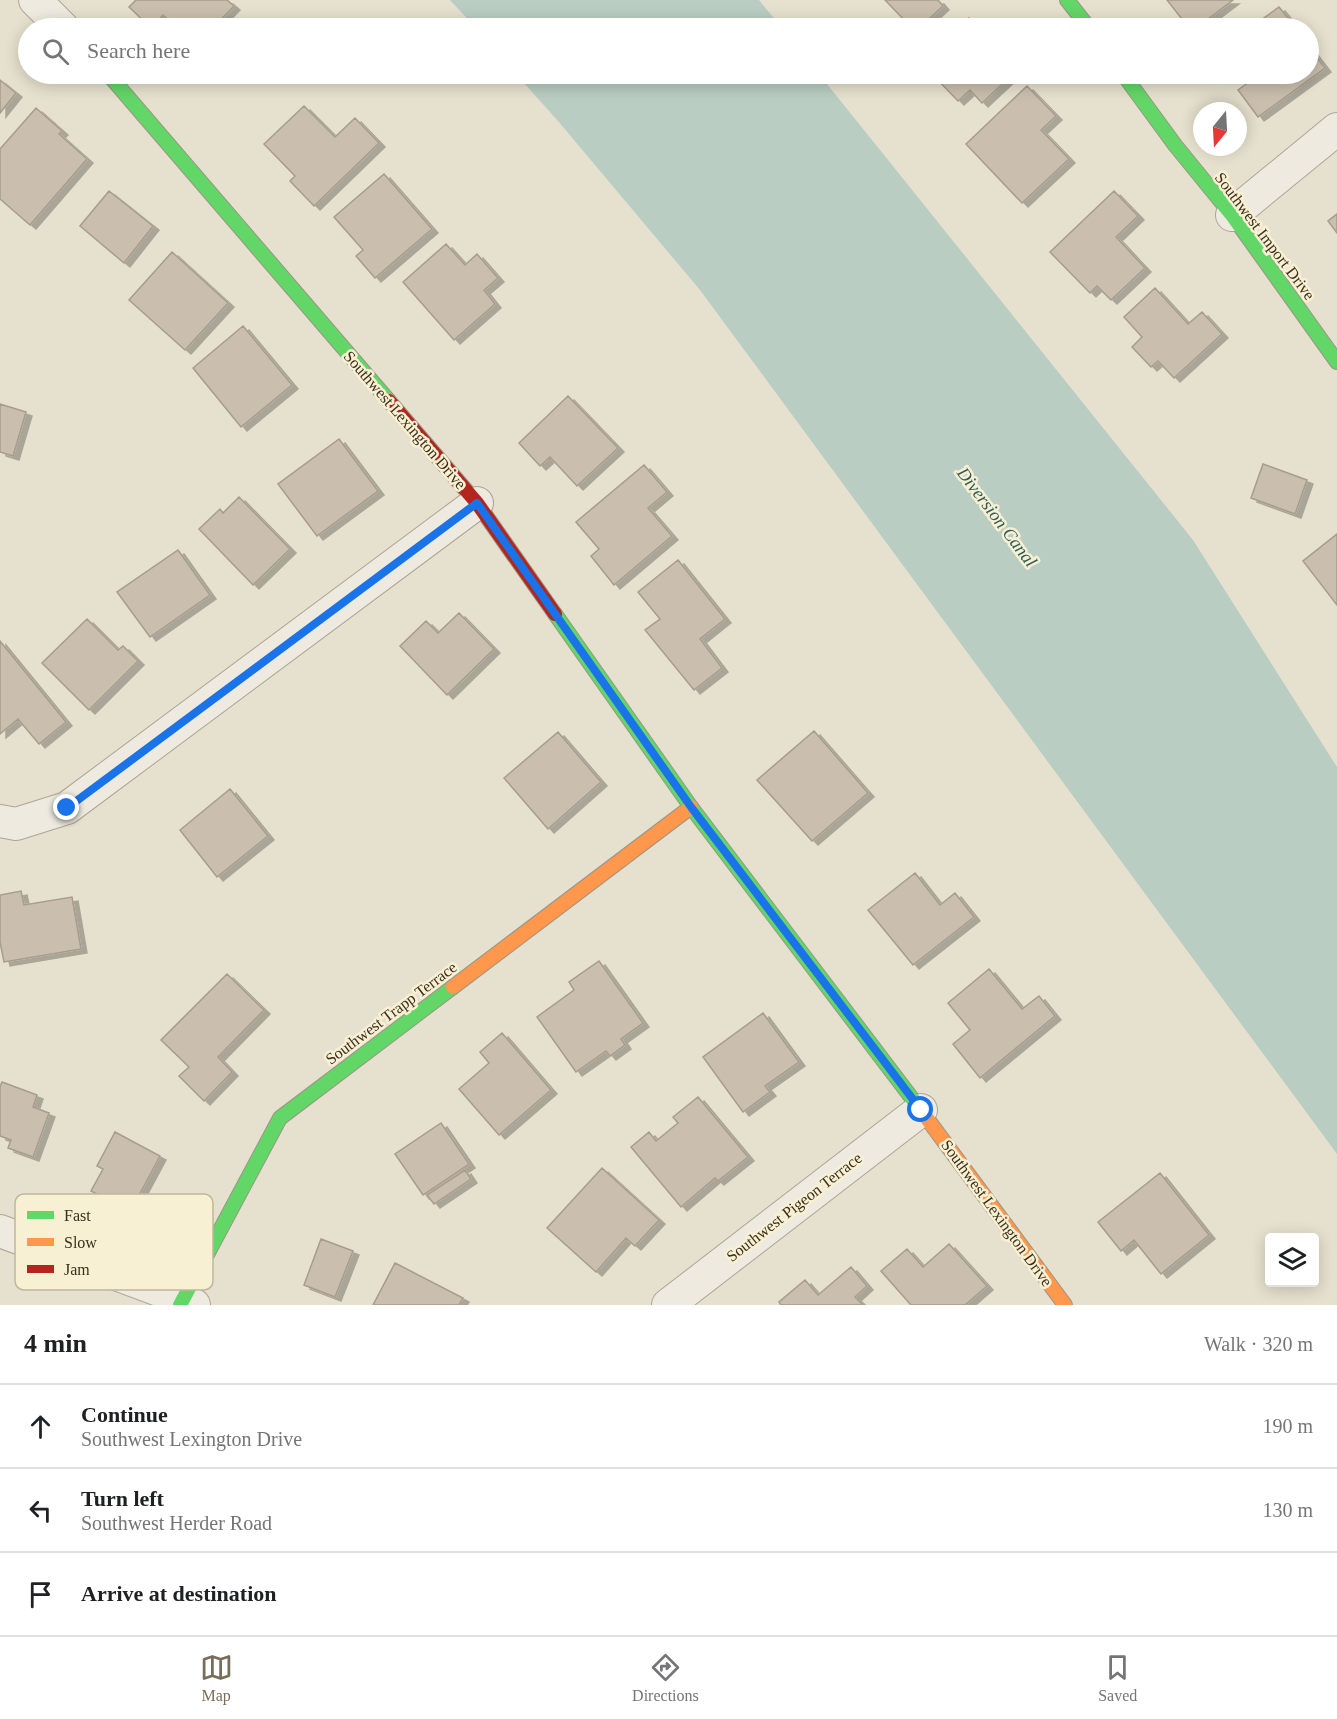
<!DOCTYPE html>
<meta charset="utf-8">
<style>
:root{--surface:#fff;--page:#f2f2f2;--text:#202124;--muted:#757577;--line:#e0e0e0;--accent:#786d5b}
body{margin:0;font-family:Georgia,serif;background:var(--page);color:var(--text)}
.controls{position:absolute;right:18px;bottom:18px;display:grid;overflow:hidden;border-radius:6px;box-shadow:0 3px 15px #0003}
.controls button{width:54px;height:54px;display:grid;place-items:center;padding:0;border:0;border-bottom:2px solid var(--line);background:var(--surface);color:var(--text);font:30px sans-serif}
.compass{position:absolute;left:1193px;top:102px;width:54px;height:54px;border-radius:50%;background:var(--surface);box-shadow:0 3px 15px #0003;rotate:198deg}
.stop{position:absolute;width:18px;height:18px;margin:-14px;border:4px solid #1a73e8;border-radius:50%;background:#fff}
.stop.end{background:#1a73e8;border-color:#fff;box-shadow:0 2px 6px #0008}
.list{margin:0;padding:0;list-style:none}
h2{display:flex;justify-content:space-between;align-items:center;height:78px;margin:0;padding:0 24px;font-size:26px}
h2 small{font-size:20px;font-weight:400;color:var(--muted)}
.list li{display:grid;grid-template-columns:39px 1fr auto;gap:18px;align-items:center;box-sizing:border-box;height:84px;padding:0 24px;border-top:2px solid var(--line)}
.list b{display:block;font-size:22px;white-space:nowrap}
.list p{margin:0;font-size:20px;white-space:nowrap;color:var(--muted)}
.list em{font-size:20px;font-style:normal;color:var(--muted)}
.icon{flex:none;width:33px;height:33px;fill:none;stroke:currentColor;stroke-width:2;stroke-linecap:round;stroke-linejoin:round}
.map{position:relative;flex:none;width:1337px;height:1305px;overflow:hidden}
.search{position:absolute;background:var(--surface);box-shadow:0 3px 15px #0003;left:18px;right:18px;top:18px;height:66px;display:flex;align-items:center;gap:15px;box-sizing:border-box;padding:0 21px;border-radius:33px;color:var(--muted);font-size:22px}
.sheet{height:330px;background:var(--surface)}
nav{display:flex;justify-content:space-around;align-items:center;box-sizing:border-box;height:84px;border-top:2px solid var(--line);background:var(--surface);font-size:16px;color:var(--muted)}
nav a{display:grid;justify-items:center;gap:3px}
nav .on{color:var(--accent)}
.map>svg:first-child{display:block}
.water{fill:#b9cdc2}
.building{fill:#cabfae;stroke:#a79c8d;stroke-width:1.5;filter:url(#shadow)}
.lines{fill:none;stroke-linecap:round;stroke-linejoin:round}
.street-casing{stroke:#aca596;stroke-width:34}
.fast-casing{stroke:#9b9586;stroke-width:16}
.slow-casing{stroke:#9b9586;stroke-width:16}
.jam-casing{stroke:#9b9586;stroke-width:16}
.street{stroke:#eeeae0;stroke-width:32}
.fast{stroke:#63d668;stroke-width:14}
.slow{stroke:#ff974d;stroke-width:14}
.jam{stroke:#b3261e;stroke-width:14}
.route{stroke:#1a73e8;stroke-width:8}
.labels{text-anchor:middle;dominant-baseline:central;stroke-width:5;stroke-linejoin:round;paint-order:stroke}
.street-label{font-size:16px;fill:#3c2e1d;stroke:#f8f0d3}
.water-label{font-size:18px;font-style:italic;fill:#2c5c5d;stroke:#f8f0d3}
.key{fill:#f8f0d3;stroke:#c0b69c;stroke-width:1.5}
.key-label{font-size:16px;fill:#3c2e1d}
</style>
<div class="map">
<svg width="1337" height="1305" viewBox="0 0 1337 1305">
<defs>
<filter id="shadow"><feDropShadow dx="6" dy="4" stdDeviation="0" flood-color="#0004"/></filter>
</defs>
<rect width="100%" height="100%" fill="#e6e1ce"/>
<!-- water -->
<path class="water" d="M450,0H759L782,28H476Z
M516,74H819L1193,540L1337,767V1154L700,290L558,121Z"/>
<!-- building -->
<path class="building" d="M136,0H227L234,6L213,28H177L163,15L151,28L129,7Z
M885,0H938L943,6L919,28H912Z
M1167,0H1233L1196,28H1189Z
M1279,7L1296,28H1250Z
M969,18L979,28H958Z
M1308,46L1325,68L1258,117L1238,90L1256,77L1253,74H1308Z
M932,74H1013L982,103L970,90L958,101Z
M0,80L16,93L0,113Z
M1027,86L1056,116L1041,130L1069,159L1022,203L966,144Z
M304,106L335,137L355,118L379,143L314,206L290,181L295,176L264,144Z
M36,108L62,131L59,134L87,159L30,225L0,199V149Z
M384,174L432,229L375,278L356,256L363,250L334,217Z
M109,191L153,226L124,263L80,226Z
M1114,191L1138,216L1116,237L1145,268L1111,300L1097,286L1090,293L1050,252Z
M1337,214V233L1328,221Z
M446,244L465,265L477,254L498,278L484,290L495,304L454,340L403,282Z
M172,252L228,303L185,350L129,300Z
M1155,288L1188,324L1202,312L1222,334L1174,378L1158,361L1151,367L1132,347L1142,337L1124,317Z
M243,326L292,385L241,427L193,368Z
M568,396L618,448L577,486L550,457L540,466L519,443Z
M0,404L26,412L13,456L0,452Z
M339,439L378,491L317,536L278,484Z
M1263,464L1307,480L1295,514L1251,498Z
M644,465L667,492L648,508L672,536L614,585L591,556L599,549L576,522Z
M239,497L290,549L253,585L199,529L220,509L223,513Z
M1337,534V605L1303,561Z
M178,550L210,595L150,637L117,592Z
M678,560L725,619L700,639L722,668L694,690L645,630L660,619L638,592Z
M459,613L494,649L447,695L400,646L426,621L438,633Z
M87,619L118,650L123,646L138,661L89,710L42,663Z
M0,641L66,722L39,744L18,719L0,734Z
M814,731L868,793L812,841L757,780Z
M558,732L601,782L548,829L504,778Z
M230,789L268,836L217,877L180,830Z
M915,873L940,905L955,893L974,917L913,965L868,910Z
M21,891L24,905L72,897L81,949L4,962L0,942V895Z
M599,961L643,1023L621,1039L625,1045L610,1056L606,1051L576,1072L537,1017L574,990L569,982Z
M989,969L1022,1009L1039,996L1055,1016L980,1078L953,1044L970,1030L948,1003Z
M227,974L264,1010L218,1057L232,1072L204,1101L179,1076L189,1067L161,1040Z
M763,1013L799,1062L765,1086L770,1092L743,1112L703,1057Z
M502,1033L551,1090L499,1135L459,1089L489,1063L480,1052Z
M2,1082L37,1095L33,1107L49,1113L33,1157L8,1148L11,1140L0,1136V1087Z
M698,1097L748,1157L718,1181L715,1178L681,1207L631,1147L649,1132L656,1141L678,1123L673,1117Z
M441,1123L469,1164L423,1195L395,1154Z
M115,1132L160,1156L130,1212L91,1191L103,1169L97,1166Z
M602,1168L659,1220L635,1246L626,1238L596,1272L547,1228Z
M465,1170L471,1179L434,1204L427,1195Z
M1160,1173L1209,1235L1161,1274L1134,1240L1121,1251L1098,1222Z
M321,1239L353,1251L335,1297L304,1285Z
M949,1244L987,1286L965,1305H911L881,1271L907,1249L923,1267Z
M395,1263L463,1298L459,1305H373Z
M851,1267L867,1286L855,1297L863,1305H781L779,1302L805,1280L818,1295Z"/>
<g class="lines">
<defs>
<path id="street" d="M35,0L63,28
M1232,215L1337,129
M0,821L16,824L67,808L477,503
M0,1231L183,1299L194,1305
M668,1305L921,1110"/>
<path id="fast" d="M1067,0L1089,28
M108,74L389,401
M1123,74L1175,145L1232,215L1337,362
M555,614L691,807L917,1105
M180,1305L280,1118L453,987"/>
<path id="slow" d="M453,987L691,807
M917,1105L1065,1305"/>
<path id="jam" d="M389,401L477,503L555,614"/>
</defs>
<!-- street casing -->
<use href="#street" class="street-casing"/>
<!-- fast casing -->
<use href="#fast" class="fast-casing"/>
<!-- slow casing -->
<use href="#slow" class="slow-casing"/>
<!-- jam casing -->
<use href="#jam" class="jam-casing"/>
<!-- street -->
<use href="#street" class="street"/>
<!-- fast -->
<use href="#fast" class="fast"/>
<!-- slow -->
<use href="#slow" class="slow"/>
<!-- jam -->
<use href="#jam" class="jam"/>
</g>
<g class="lines">
<!-- route -->
<path class="route" d="M67,808L477,503L691,807L921,1110"/>
</g>
<g class="labels">
<!-- street labels -->
<g class="street-label">
<text transform="translate(1265 236) rotate(53)">Southwest Import Drive</text>
<text transform="translate(405 420) rotate(49)">Southwest Lexington Drive</text>
<text transform="translate(391 1013) rotate(-37)">Southwest Trapp Terrace</text>
<text transform="translate(794 1207) rotate(-38)">Southwest Pigeon Terrace</text>
<text transform="translate(997 1213) rotate(54)">Southwest Lexington Drive</text>
</g>
<!-- water labels -->
<g class="water-label">
<text transform="translate(997 517) rotate(53)">Diversion Canal</text>
</g>
</g>
<!-- legend -->
<rect x="15" y="1194" width="198" height="96" rx="9" class="key"/>
<rect x="27" y="1211" width="27" height="8" fill="#63d668"/>
<rect x="27" y="1238" width="27" height="8" fill="#ff974d"/>
<rect x="27" y="1265" width="27" height="8" fill="#b3261e"/>
<g class="key-label">
<text x="64" y="1221">Fast</text>
<text x="64" y="1248">Slow</text>
<text x="64" y="1275">Jam</text>
</g>
</svg>
<div class="controls">
<button><svg class="icon" aria-label="layers" viewBox="0 0 24 24"><path d="M12 4l9 5-9 5-9-5zM3 14l9 5 9-5"/></svg></button>
</div>
<svg class="compass" viewBox="-18 -18 36 36"><path d="M0-13l5 13h-10z" fill="#e53935"/><path d="M0 13l5-13h-10z" fill="#757577"/></svg>
<div class="stop" style="left:921px;top:1110px"></div>
<div class="stop end" style="left:67px;top:808px"></div>
<div class="search"><svg class="icon" aria-label="search" viewBox="0 0 24 24"><circle cx="10" cy="10" r="6"/><path d="M15 15l6 6"/></svg>Search here</div>
</div>
<section class="sheet">
<h2>4 min<small>Walk · 320 m</small></h2>
<ul class="list">
<li><svg class="icon" aria-label="ahead" viewBox="0 0 24 24"><path d="M12 20V5M6 11l6-6 6 6"/></svg><div><b>Continue</b><p>Southwest Lexington Drive</p></div><em>190 m</em></li>
<li><svg class="icon" aria-label="left" viewBox="0 0 24 24"><path d="M17 20v-9H6M10 6l-5 5 5 5"/></svg><div><b>Turn left</b><p>Southwest Herder Road</p></div><em>130 m</em></li>
<li><svg class="icon" aria-label="arrive" viewBox="0 0 24 24"><path d="M6 21V4h12l-3 4 3 4H6"/></svg><div><b>Arrive at destination</b></div></li>
</ul>
</section>
<nav>
<a class="on"><svg class="icon" aria-label="map" viewBox="0 0 24 24"><path d="M3 6l6-2 6 2 6-2v14l-6 2-6-2-6 2zM9 4v14M15 6v14"/></svg>Map</a>
<a><svg class="icon" aria-label="directions" viewBox="0 0 24 24"><path d="M12 3l9 9-9 9-9-9zM9 14v-3h6M13 9l2 2-2 2"/></svg>Directions</a>
<a><svg class="icon" aria-label="saved" viewBox="0 0 24 24"><path d="M7 4h10v16l-5-4-5 4z"/></svg>Saved</a>
</nav>
